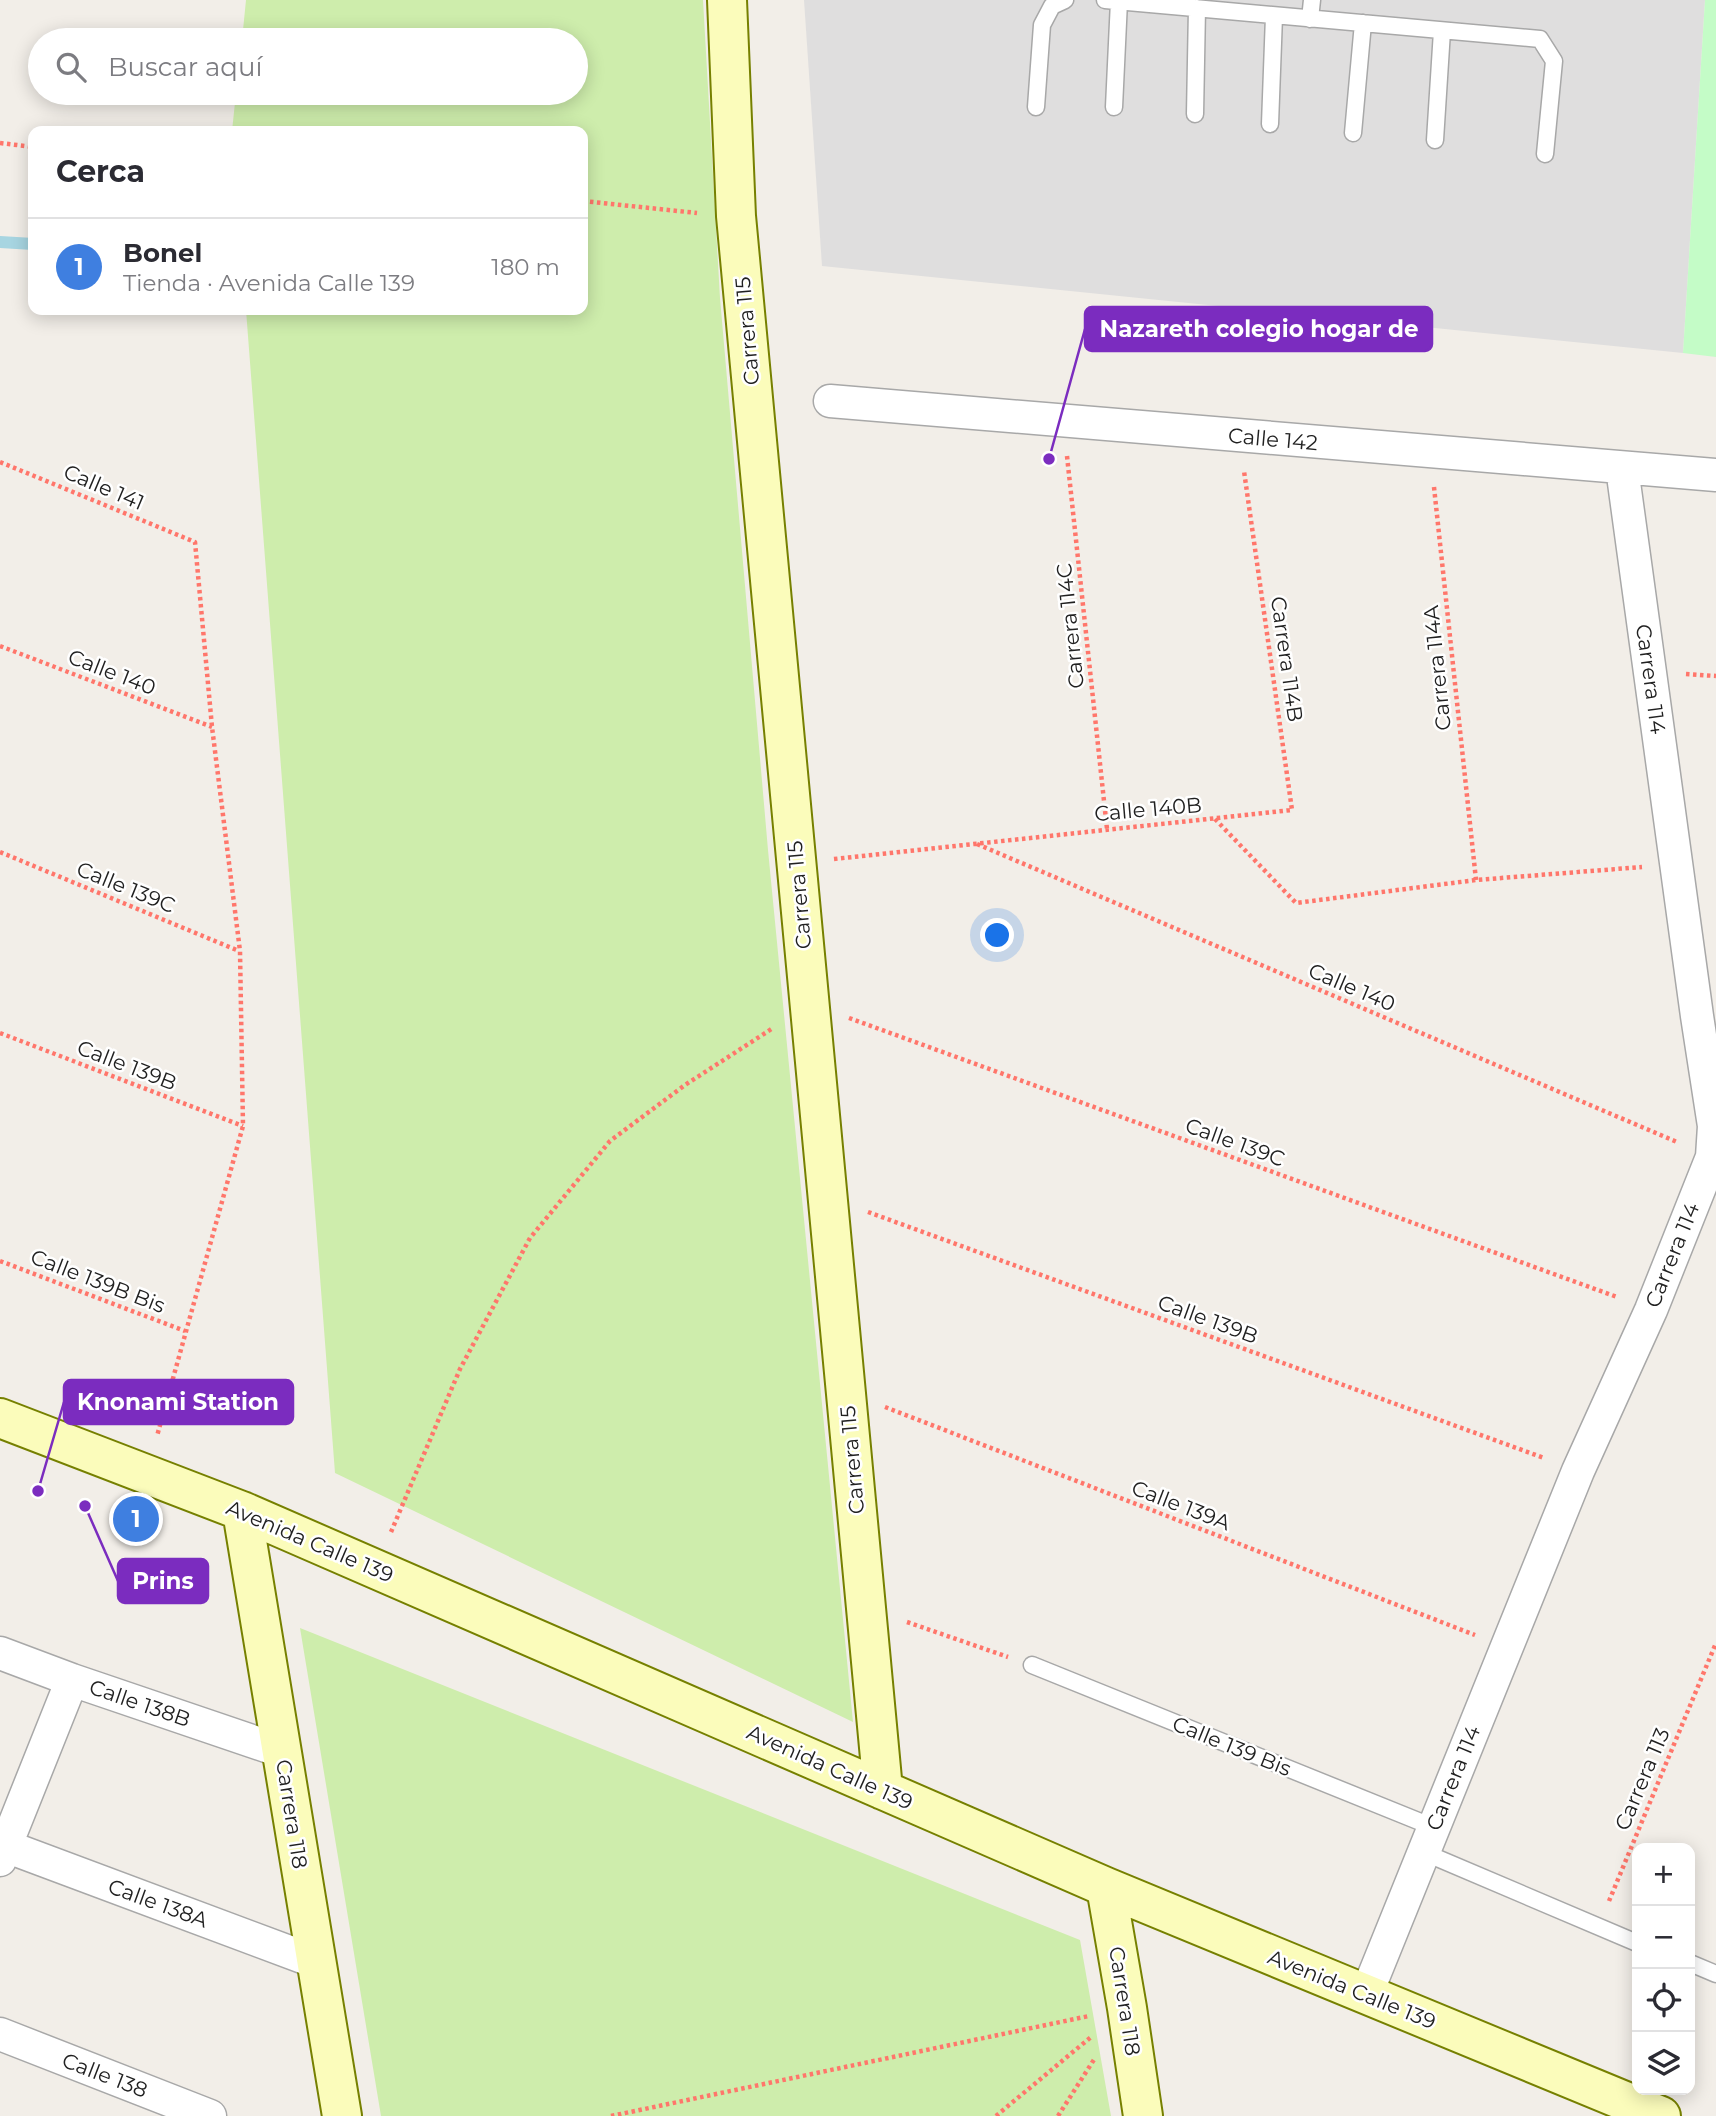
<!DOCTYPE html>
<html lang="es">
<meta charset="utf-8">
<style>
:root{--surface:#fff;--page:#f7f7f7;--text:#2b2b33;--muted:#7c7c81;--line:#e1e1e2;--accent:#7c3aed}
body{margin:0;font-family:Montserrat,sans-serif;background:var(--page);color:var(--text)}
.controls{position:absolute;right:21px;bottom:21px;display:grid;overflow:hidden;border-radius:14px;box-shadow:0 4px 18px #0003}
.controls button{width:63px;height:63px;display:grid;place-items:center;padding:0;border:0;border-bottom:2px solid var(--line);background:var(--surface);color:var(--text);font:35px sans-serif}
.you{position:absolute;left:998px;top:936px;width:24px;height:24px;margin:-18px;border:5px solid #fff;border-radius:50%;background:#1a73e8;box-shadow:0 0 0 10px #1a73e833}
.badge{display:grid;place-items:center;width:46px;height:46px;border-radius:50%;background:var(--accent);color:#fff;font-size:23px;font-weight:700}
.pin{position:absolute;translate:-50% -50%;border:4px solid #fff;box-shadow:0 2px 7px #0006}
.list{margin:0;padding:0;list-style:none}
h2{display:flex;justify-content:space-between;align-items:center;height:91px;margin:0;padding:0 28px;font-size:30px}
h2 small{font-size:23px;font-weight:400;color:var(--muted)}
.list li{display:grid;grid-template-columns:46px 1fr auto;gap:21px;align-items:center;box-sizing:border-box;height:98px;padding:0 28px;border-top:2px solid var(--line)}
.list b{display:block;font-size:26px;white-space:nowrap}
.list p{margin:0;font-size:23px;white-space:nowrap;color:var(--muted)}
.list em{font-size:23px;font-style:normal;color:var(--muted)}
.icon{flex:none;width:38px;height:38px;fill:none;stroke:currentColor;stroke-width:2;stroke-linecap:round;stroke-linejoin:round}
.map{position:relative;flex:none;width:1716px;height:2116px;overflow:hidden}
.search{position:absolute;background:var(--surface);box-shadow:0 4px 18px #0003;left:28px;top:28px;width:560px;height:77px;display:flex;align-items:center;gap:18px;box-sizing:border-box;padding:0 24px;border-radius:38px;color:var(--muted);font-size:26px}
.panel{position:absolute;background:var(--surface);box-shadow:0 4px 18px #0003;left:28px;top:126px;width:560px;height:189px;border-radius:14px}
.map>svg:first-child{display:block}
.residential{fill:#dfdede}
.grass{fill:#ceedac}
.park{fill:#c4fcc7}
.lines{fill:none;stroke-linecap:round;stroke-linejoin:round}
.stream{stroke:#a7d5e1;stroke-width:12}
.lane-casing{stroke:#a8a8a8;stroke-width:19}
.street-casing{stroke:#a8a8a8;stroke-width:35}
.secondary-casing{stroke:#768000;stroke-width:42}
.path{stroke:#ff766b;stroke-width:4.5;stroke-dasharray:3.5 3.5;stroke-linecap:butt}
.lane{stroke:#fff;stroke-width:16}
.street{stroke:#fff;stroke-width:32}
.secondary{stroke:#fbfcbb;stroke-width:38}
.labels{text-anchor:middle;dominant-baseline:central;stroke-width:5;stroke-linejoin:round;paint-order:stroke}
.street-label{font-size:21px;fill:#212121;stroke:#fff}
.leader{fill:none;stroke:#7b2cbf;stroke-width:2.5}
.callout-dot{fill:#7b2cbf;stroke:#fff;stroke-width:2.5}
.callout{fill:#7b2cbf;stroke:#7b2cbf;stroke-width:2.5}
.callout-label{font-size:23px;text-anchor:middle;font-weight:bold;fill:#fff}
</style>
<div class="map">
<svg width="1716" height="2116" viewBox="0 0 1716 2116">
<rect width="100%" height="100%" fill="#f2eee8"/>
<!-- residential -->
<path class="residential" d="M804,0H1705L1683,353L822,266Z"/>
<!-- grass -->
<path class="grass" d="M246,0H703L720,298L768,850L853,1722L335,1473L246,310H583V131H232L236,93H576V40H242Z
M300,1628L1080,1940L1111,2116H381Z"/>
<!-- park -->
<path class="park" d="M1705,0H1716V357L1683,353Z"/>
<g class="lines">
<!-- stream -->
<path class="stream" d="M0,242L33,244"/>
<defs>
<path id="lane" d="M1105,0L1540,39L1554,61L1545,154
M1310,19L1312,0
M1036,107L1042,25L1052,6L1065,0
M1114,107L1119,1
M1195,114L1197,8
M1270,124L1274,16
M1353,133L1363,23
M1435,140L1442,31
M1032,1665L1433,1827
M1423,1852L1637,1943
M1690,1963L1716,1974"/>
<path id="street" d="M830,401L1716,475
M0,1653L72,1680L281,1751
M0,1844L316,1962
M0,1860L72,1680
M1366,1995L1578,1471L1651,1310L1712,1157L1714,1126L1697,1016L1622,468
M0,2034L210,2116"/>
<path id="secondary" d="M727,0L736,216L883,1790
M0,1418L242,1511L1106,1887L1661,2116
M242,1511L342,2116
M1106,1887L1127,2008L1143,2116"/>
</defs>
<!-- lane casing -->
<use href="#lane" class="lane-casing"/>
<!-- street casing -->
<use href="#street" class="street-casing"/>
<!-- secondary casing -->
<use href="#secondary" class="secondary-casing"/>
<!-- path -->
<path class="path" d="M0,143L33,147
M583,201L697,213
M1067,456L1107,829
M0,462L195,542L212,727L240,951L243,1126L157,1436
M1434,487L1476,880
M0,646L212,727
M1686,674L1716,676
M1215,819L1296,903L1476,880L1642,867
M977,844L1677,1142
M0,852L239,951
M834,859L1292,810L1244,471
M849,1018L1617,1297
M0,1033L243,1126
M868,1212L1544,1458
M0,1261L185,1331
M885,1407L1475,1635
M391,1532L460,1369L530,1238L610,1141L685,1085L773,1028
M907,1622L1008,1657
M1609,1901L1716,1643
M611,2116L1089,2016
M996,2116L1091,2037
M1058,2116L1095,2058"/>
<!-- lane -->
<use href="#lane" class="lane"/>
<!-- street -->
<use href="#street" class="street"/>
<!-- secondary -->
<use href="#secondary" class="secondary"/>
</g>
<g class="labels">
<!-- street labels -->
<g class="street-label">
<text transform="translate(747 331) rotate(-95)">Carrera 115</text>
<text transform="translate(1273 439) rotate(5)">Calle 142</text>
<text transform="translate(104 487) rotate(23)">Calle 141</text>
<text transform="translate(1070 626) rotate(-96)">Carrera 114C</text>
<text transform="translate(1287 659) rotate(82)">Carrera 114B</text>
<text transform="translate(1437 668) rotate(-96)">Carrera 114A</text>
<text transform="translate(112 672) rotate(21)">Calle 140</text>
<text transform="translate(1651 679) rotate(82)">Carrera 114</text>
<text transform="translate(1148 809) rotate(-5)">Calle 140B</text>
<text transform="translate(126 887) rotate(22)">Calle 139C</text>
<text transform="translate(799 895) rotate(-95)">Carrera 115</text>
<text transform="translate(1352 987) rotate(23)">Calle 140</text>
<text transform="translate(127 1065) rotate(21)">Calle 139B</text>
<text transform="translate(1235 1142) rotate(20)">Calle 139C</text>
<text transform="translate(1672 1255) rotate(-68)">Carrera 114</text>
<text transform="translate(98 1281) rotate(21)">Calle 139B Bis</text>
<text transform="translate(1208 1319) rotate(20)">Calle 139B</text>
<text transform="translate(852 1460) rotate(-95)">Carrera 115</text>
<text transform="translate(1181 1505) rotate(21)">Calle 139A</text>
<text transform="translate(310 1541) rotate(23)">Avenida Calle 139</text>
<text transform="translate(140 1703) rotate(19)">Calle 138B</text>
<text transform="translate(1232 1746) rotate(22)">Calle 139 Bis</text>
<text transform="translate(830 1767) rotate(24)">Avenida Calle 139</text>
<text transform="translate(1453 1778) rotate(-68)">Carrera 114</text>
<text transform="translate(1642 1779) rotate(-67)">Carrera 113</text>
<text transform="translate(292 1814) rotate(81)">Carrera 118</text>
<text transform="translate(158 1903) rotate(20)">Calle 138A</text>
<text transform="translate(1352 1989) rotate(22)">Avenida Calle 139</text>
<text transform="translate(1125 2001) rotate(81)">Carrera 118</text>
<text transform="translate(105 2075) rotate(21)">Calle 138</text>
</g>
</g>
<!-- callouts -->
<path class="leader" d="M1049 459L1085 329M38 1491L64 1402M85 1506L118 1581"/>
<g class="callout-dot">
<circle cx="1049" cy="459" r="7"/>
<circle cx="38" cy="1491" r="7"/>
<circle cx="85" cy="1506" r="7"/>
</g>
<g class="callout">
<rect x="1085" y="307" width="347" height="44" rx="7"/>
<rect x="64" y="1380" width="229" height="44" rx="7"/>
<rect x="118" y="1559" width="90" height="44" rx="7"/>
</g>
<g class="callout-label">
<text x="1259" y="337">Nazareth colegio hogar de</text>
<text x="178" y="1410">Knonami Station</text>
<text x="163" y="1589">Prins</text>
</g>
</svg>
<div class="controls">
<button>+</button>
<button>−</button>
<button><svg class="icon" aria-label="locate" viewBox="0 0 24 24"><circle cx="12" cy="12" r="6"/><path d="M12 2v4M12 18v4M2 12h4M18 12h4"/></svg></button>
<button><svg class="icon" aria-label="layers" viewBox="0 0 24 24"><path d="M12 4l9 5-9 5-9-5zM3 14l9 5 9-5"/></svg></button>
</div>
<div class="you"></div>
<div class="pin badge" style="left:136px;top:1519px;background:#3f7fe0">1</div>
<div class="search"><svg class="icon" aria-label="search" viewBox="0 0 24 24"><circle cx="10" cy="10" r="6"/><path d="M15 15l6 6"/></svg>Buscar aquí</div>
<section class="panel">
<h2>Cerca<small></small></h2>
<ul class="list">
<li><span class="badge" style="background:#3f7fe0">1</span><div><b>Bonel</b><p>Tienda · Avenida Calle 139</p></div><em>180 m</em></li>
</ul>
</section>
</div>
